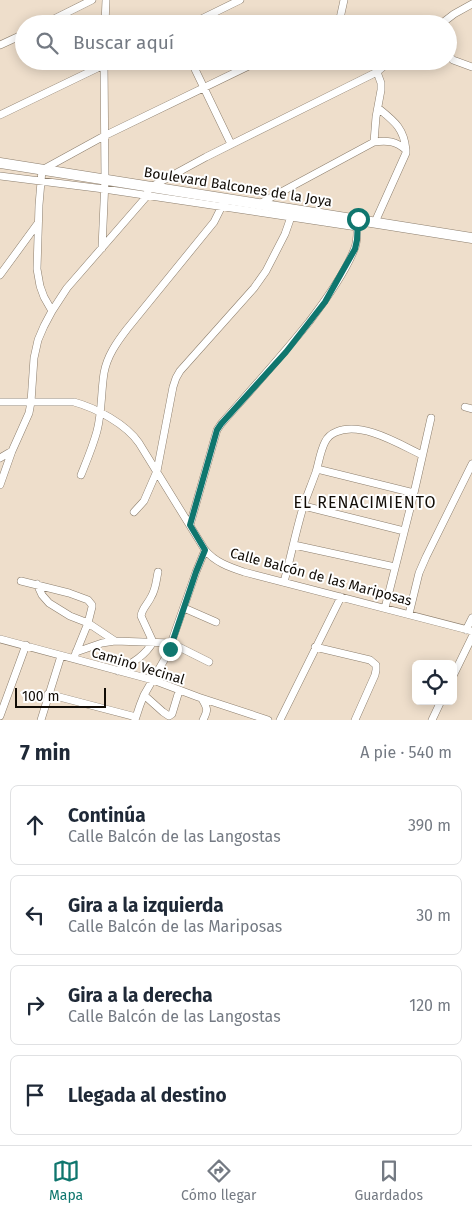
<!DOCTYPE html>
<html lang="es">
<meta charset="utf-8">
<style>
:root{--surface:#fff;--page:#f6f6f7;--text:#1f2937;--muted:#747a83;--line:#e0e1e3;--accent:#0f766e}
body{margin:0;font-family:"Fira Sans",sans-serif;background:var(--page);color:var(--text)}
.controls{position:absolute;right:15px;bottom:15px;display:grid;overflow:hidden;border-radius:8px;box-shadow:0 2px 12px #0003}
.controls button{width:45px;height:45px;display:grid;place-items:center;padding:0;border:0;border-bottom:1px solid var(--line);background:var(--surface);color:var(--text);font:25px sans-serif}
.scale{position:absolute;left:15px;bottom:12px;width:91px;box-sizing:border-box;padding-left:5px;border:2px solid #110c06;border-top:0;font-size:14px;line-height:18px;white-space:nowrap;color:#110c06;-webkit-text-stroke:4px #fff;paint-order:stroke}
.stop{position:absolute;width:15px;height:15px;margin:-11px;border:4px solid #0f766e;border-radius:50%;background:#fff}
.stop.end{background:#0f766e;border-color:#fff;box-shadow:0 1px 5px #0008}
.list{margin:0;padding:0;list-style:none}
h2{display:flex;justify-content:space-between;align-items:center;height:65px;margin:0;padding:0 20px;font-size:21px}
h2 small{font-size:16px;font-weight:400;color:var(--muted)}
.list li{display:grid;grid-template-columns:32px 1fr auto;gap:15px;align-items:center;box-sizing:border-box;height:80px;margin:0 10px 10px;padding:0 10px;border:1px solid var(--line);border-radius:8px}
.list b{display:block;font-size:19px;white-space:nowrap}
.list p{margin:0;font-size:16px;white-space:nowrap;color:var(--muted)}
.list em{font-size:16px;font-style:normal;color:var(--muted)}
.icon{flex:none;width:28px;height:28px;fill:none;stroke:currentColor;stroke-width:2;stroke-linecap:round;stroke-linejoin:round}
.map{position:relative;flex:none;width:472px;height:720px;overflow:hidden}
.search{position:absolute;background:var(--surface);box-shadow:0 2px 12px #0003;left:15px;right:15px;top:15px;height:55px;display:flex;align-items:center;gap:12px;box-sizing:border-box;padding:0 18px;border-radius:28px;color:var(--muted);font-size:19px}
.sheet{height:425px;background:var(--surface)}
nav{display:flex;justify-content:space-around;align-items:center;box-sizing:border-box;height:70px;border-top:1px solid var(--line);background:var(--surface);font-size:14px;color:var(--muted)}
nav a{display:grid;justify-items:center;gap:2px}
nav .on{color:var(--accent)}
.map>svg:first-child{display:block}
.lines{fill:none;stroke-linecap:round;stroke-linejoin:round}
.street-casing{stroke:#8c7e6d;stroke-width:8}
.secondary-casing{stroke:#8c7e6d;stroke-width:11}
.street{stroke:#fff;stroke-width:7}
.secondary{stroke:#fff;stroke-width:10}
.route{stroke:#0f766e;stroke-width:6}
.labels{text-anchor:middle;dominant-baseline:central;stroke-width:4;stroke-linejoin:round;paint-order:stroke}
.street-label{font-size:14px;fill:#110c06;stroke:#fff}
.quarter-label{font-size:16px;letter-spacing:1px;fill:#110c06;stroke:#fff}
</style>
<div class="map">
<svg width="472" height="720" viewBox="0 0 472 720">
<rect width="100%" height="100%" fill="#eedecb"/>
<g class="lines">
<defs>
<path id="street" d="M339,23L344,0
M44,24L92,0
M105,24L106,0
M191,24L240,0
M441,24L454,14L472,4
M0,45L24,34
M448,55L453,60L472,67
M191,61L231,144
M378,108C394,121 404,128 406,150
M0,115L112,61
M374,142L376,117L381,90V83L377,72L390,61
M0,176L104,189L357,227
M259,204L374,142C387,140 396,141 406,150V153L375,222
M102,248L105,180L104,61
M0,275L38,223
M52,311L44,297L40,286L37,269L39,205L42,170L104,136L259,61
M0,402H74C96,408 126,424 139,443L205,550C215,562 229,567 244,572L472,631
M465,407L472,409
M0,458L12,451
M317,469L414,493
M81,475C87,460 93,446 97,431C102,412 101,392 104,373C107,356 117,342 127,329L214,222L223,204
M0,485L12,451L29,413L31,402L34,358L38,340L44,326L52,311L67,288L147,196L149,188L206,157L377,72
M304,506L404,531
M134,512L144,501L157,471L173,387L176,378L180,371L254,288L266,271L285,234L292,214
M190,525L217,430L221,424C251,390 281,357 309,322C325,301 344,275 354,250C358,242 357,233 357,224
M294,545L395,567
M21,581L69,593L88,600L92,605V607L88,623L75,655
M284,582C291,556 296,530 304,504C308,493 312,483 316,472C319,462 320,452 325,442C327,438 331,434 336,432C362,421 399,444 422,455
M37,584L42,595L49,603L70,616L88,623L115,641
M184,608L216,622
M385,608L414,493L431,418
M409,614L419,573L426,557L472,464
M466,630L472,618
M0,639L153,680L198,697L268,720
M315,647L370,660L376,665V670L375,675L355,720
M76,652L102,643L115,641L171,643L209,662
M118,671C132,663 145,656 153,642L141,616C142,608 148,604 151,597C156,589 156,581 158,572
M453,676L472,637
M48,694L136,717
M144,695L163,712L169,716L172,714L179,691
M202,699C208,709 208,710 203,720
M0,716L26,645
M41,720L61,656
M135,720L140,705L144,695L167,655L196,572L205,550
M280,720L341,597
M432,720L441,701"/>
<path id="secondary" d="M0,163L472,238"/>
</defs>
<!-- street casing -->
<use href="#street" class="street-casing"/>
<!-- secondary casing -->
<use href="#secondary" class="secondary-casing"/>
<!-- street -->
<use href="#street" class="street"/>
<!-- secondary -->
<use href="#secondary" class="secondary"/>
</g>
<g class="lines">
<!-- route -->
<path class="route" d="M170,649L196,572L205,550L190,525L217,430L221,424L286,352L325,302L355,249L357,240L358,219"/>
</g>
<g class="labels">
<!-- street labels -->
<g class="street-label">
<text transform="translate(238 187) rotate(9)">Boulevard Balcones de la Joya</text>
<text transform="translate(321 577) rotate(15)">Calle Balcón de las Mariposas</text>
<text transform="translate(138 666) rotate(17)">Camino Vecinal</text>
</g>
<!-- quarter labels -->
<g class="quarter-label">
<text x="365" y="502">EL RENACIMIENTO</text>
</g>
</g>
</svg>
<div class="controls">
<button><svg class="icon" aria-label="locate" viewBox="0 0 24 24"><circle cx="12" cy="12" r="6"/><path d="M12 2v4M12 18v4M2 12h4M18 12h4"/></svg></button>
</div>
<div class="scale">100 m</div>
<div class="stop" style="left:358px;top:219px"></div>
<div class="stop end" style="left:170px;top:649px"></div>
<div class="search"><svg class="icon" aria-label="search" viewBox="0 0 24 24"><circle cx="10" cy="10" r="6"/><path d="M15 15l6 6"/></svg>Buscar aquí</div>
</div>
<section class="sheet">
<h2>7 min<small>A pie · 540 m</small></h2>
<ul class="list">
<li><svg class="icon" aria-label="ahead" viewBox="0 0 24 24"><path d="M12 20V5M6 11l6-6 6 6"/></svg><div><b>Continúa</b><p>Calle Balcón de las Langostas</p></div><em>390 m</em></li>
<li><svg class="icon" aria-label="left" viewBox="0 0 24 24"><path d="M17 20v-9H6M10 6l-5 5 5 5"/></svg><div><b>Gira a la izquierda</b><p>Calle Balcón de las Mariposas</p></div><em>30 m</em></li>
<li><svg class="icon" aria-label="right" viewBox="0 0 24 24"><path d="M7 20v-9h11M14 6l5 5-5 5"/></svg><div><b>Gira a la derecha</b><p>Calle Balcón de las Langostas</p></div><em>120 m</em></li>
<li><svg class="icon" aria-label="arrive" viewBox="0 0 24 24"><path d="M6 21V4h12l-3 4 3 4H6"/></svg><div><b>Llegada al destino</b></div></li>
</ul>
</section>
<nav>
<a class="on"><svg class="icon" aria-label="map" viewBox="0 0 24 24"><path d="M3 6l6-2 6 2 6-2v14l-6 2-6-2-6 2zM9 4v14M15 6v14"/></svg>Mapa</a>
<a><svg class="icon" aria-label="directions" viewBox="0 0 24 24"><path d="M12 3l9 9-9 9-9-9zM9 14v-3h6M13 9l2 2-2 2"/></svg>Cómo llegar</a>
<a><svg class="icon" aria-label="saved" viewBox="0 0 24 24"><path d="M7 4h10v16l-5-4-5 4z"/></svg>Guardados</a>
</nav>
